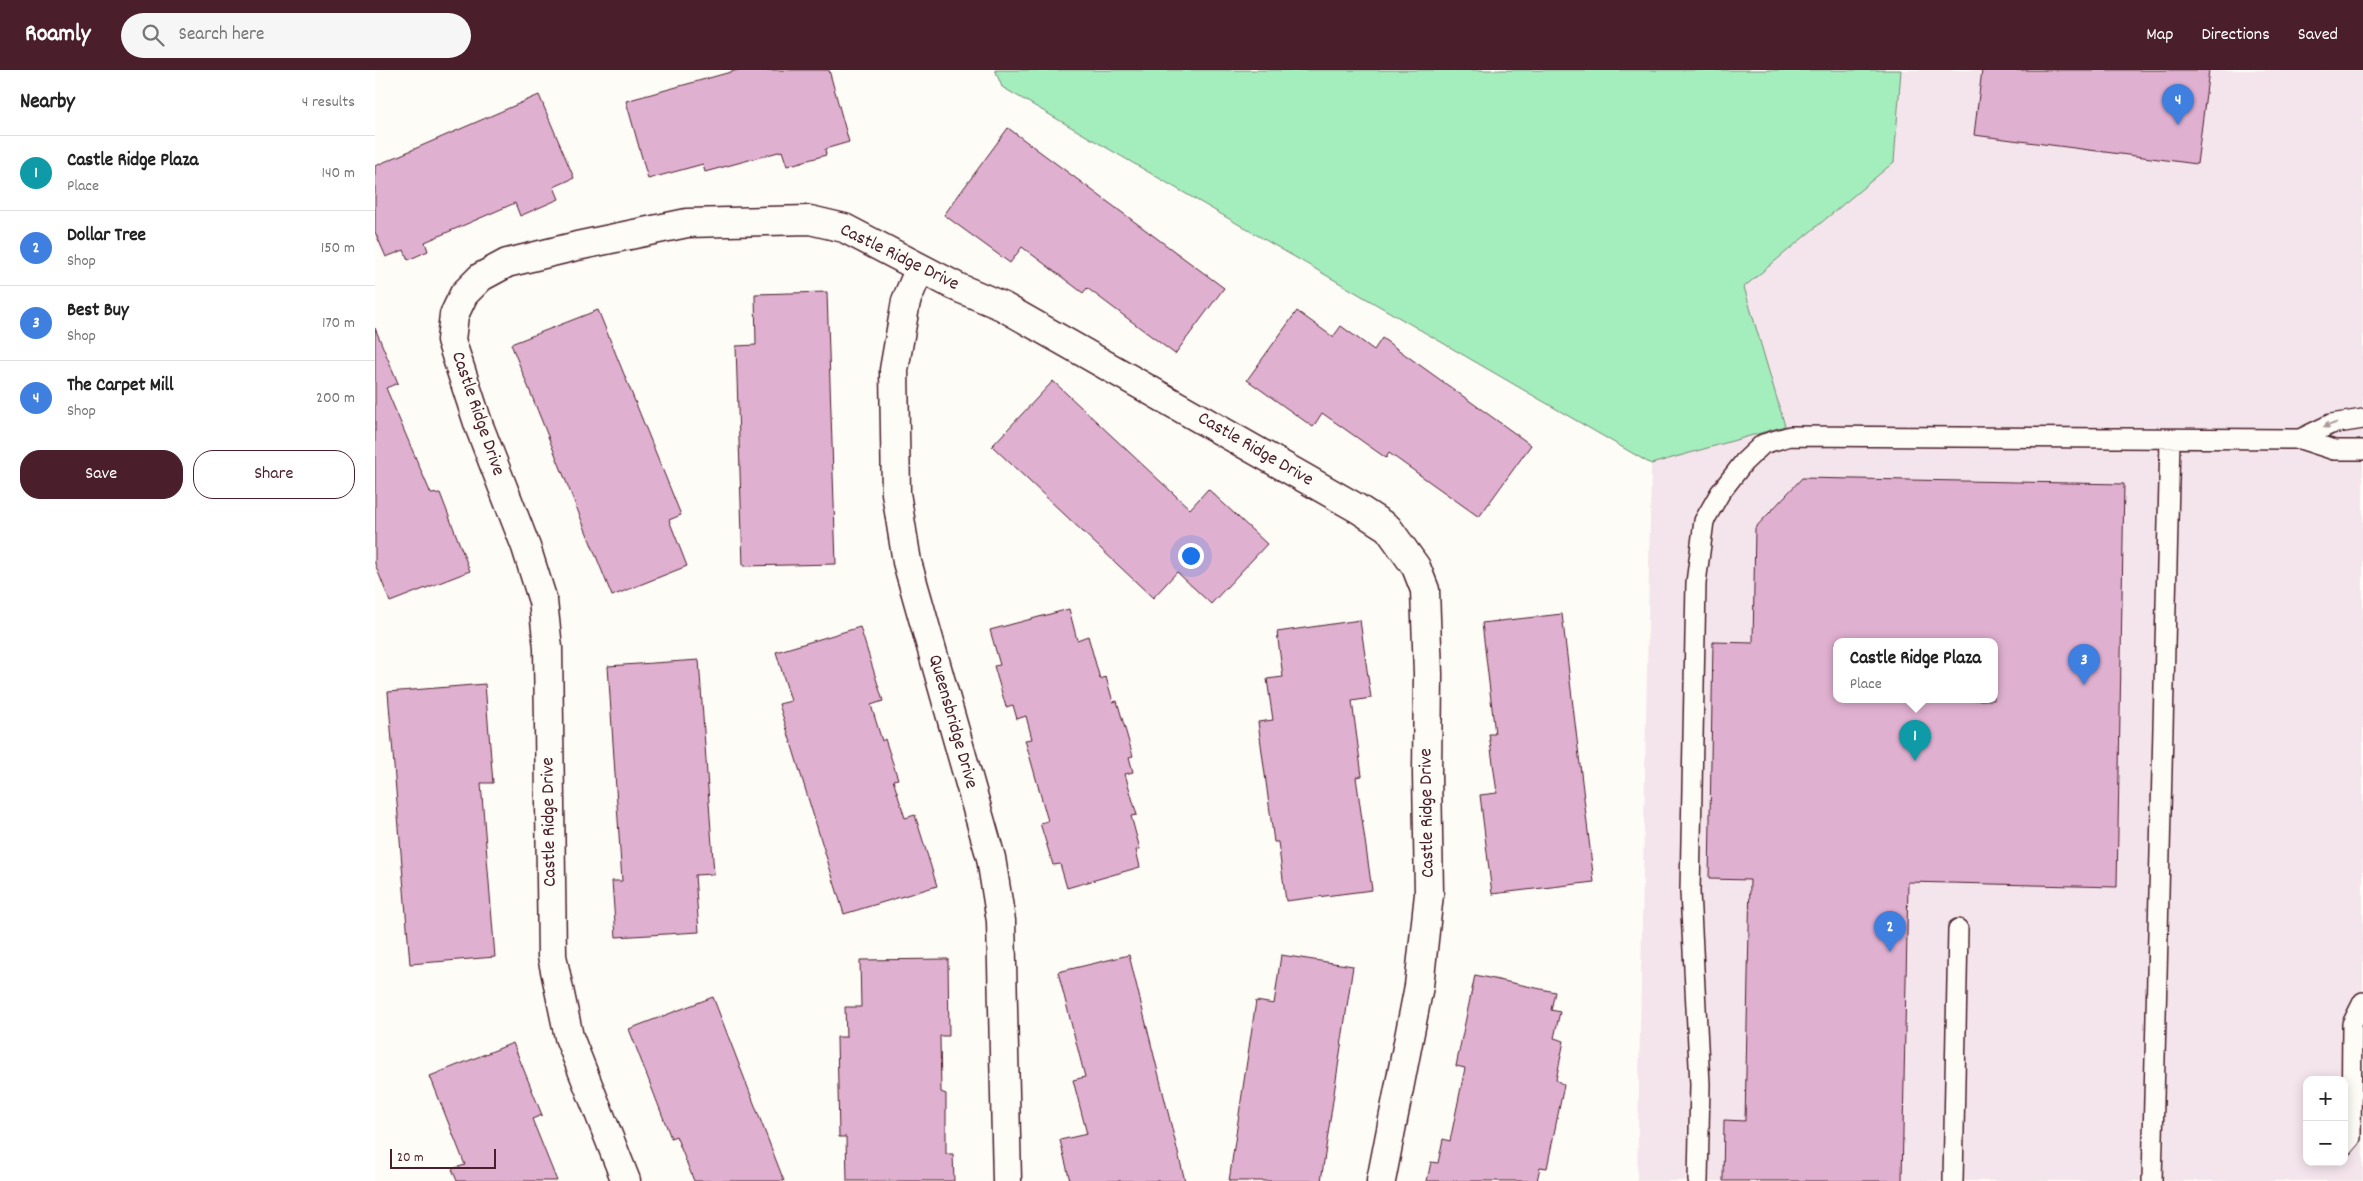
<!DOCTYPE html>
<meta charset="utf-8">
<style>
:root{--surface:#fff;--page:#f6f6f6;--text:#222;--muted:#767676;--line:#e0e0e0;--accent:#4a1f2b}
body{margin:0;font-family:Dekko,sans-serif;background:var(--page);color:var(--text)}
.controls{position:absolute;right:15px;bottom:15px;display:grid;overflow:hidden;border-radius:10px;box-shadow:0 2px 12px #0003}
.controls button{width:45px;height:45px;display:grid;place-items:center;padding:0;border:0;border-bottom:1px solid var(--line);background:var(--surface);color:var(--text);font:25px sans-serif}
.scale{position:absolute;left:15px;bottom:12px;width:106px;box-sizing:border-box;padding-left:5px;border:2px solid #4a1f2b;border-top:0;font-size:14px;line-height:18px;white-space:nowrap;color:#4a1f2b;-webkit-text-stroke:4px #fdfcf7;paint-order:stroke}
.you{position:absolute;left:815px;top:485px;width:18px;height:18px;margin:-12px;border:4px solid #fff;border-radius:50%;background:#1a73e8;box-shadow:0 0 0 8px #1a73e833}
.badge{display:grid;place-items:center;width:32px;height:32px;border-radius:50%;background:var(--accent);color:#fff;font-size:16px;font-weight:700}
.pin{position:absolute;translate:-50% -41px;filter:drop-shadow(0 1px 2px #0008)}
.pin::after{content:'';position:absolute;top:26px;width:18px;height:15px;background:inherit;clip-path:polygon(0 0,100% 0,50% 100%)}
.popup{position:absolute;left:1458px;top:568px;width:165px;height:65px;box-sizing:border-box;display:grid;place-content:center;border-radius:10px;background:var(--surface);filter:drop-shadow(0 1px 4px #0005);font-size:16px;white-space:nowrap;color:var(--muted)}
.popup b{font-size:19px;color:var(--text)}
.popup::after{content:'';position:absolute;left:50%;top:100%;margin-left:-10px;border:10px solid transparent;border-top-color:var(--surface)}
.list{margin:0;padding:0;list-style:none}
h2{display:flex;justify-content:space-between;align-items:center;height:65px;margin:0;padding:0 20px;font-size:21px}
h2 small{font-size:16px;font-weight:400;color:var(--muted)}
.list li{display:grid;grid-template-columns:32px 1fr auto;gap:15px;align-items:center;box-sizing:border-box;height:75px;padding:0 20px;border-top:1px solid var(--line)}
.list b{display:block;font-size:19px;white-space:nowrap}
.list p{margin:0;font-size:16px;white-space:nowrap;color:var(--muted)}
.list em{font-size:16px;font-style:normal;color:var(--muted)}
.actions{display:flex;gap:10px;padding:15px 20px}
.actions a{flex:1;padding:11px 0;border:1px solid var(--accent);border-radius:20px;text-align:center;font-size:18px;color:var(--accent)}
.actions .main{background:var(--accent);color:#fff}
.icon{flex:none;width:28px;height:28px;fill:none;stroke:currentColor;stroke-width:2;stroke-linecap:round;stroke-linejoin:round}
.map{position:relative;flex:none;width:1988px;height:1111px;overflow:hidden}
header{display:flex;align-items:center;gap:30px;box-sizing:border-box;height:70px;padding:0 25px;background:var(--accent);color:#fff}
header strong{font-size:24px}
nav{display:flex;gap:28px;margin-inline-start:auto;font-size:18px}
.search{width:350px;height:45px;background:var(--page);display:flex;align-items:center;gap:12px;box-sizing:border-box;padding:0 18px;border-radius:28px;color:var(--muted);font-size:19px}
main{display:flex}
aside{flex:1;background:var(--surface)}
.map>svg:first-child{display:block}
.built{fill:#f4e5ec;fill-rule:evenodd}
.green{fill:#a4edbc;stroke:#778674}
.building{fill:#e0b0d1;stroke:#4a1f2b;fill-rule:evenodd}
.lines{fill:none;stroke-linecap:round;stroke-linejoin:round}
.lane-casing{stroke:#4a1f2b;stroke-width:22}
.street-casing{stroke:#4a1f2b;stroke-width:31}
.lane{stroke:#fdfcf7;stroke-width:19}
.street{stroke:#fdfcf7;stroke-width:28}
.oneway{fill:#ac999b}
.labels{text-anchor:middle;dominant-baseline:central;stroke-width:4;stroke-linejoin:round;paint-order:stroke}
.street-label{font-size:19px;fill:#4a1f2b;stroke:#fdfcf7}
</style>
<header>
<strong>Roamly</strong>
<div class="search"><svg class="icon" aria-label="search" viewBox="0 0 24 24"><circle cx="10" cy="10" r="6"/><path d="M15 15l6 6"/></svg>Search here</div>
<nav><a>Map</a><a>Directions</a><a>Saved</a></nav>
</header>
<main>
<aside>
<h2>Nearby<small>4 results</small></h2>
<ul class="list">
<li><span class="badge" style="background:#0f9aa8">1</span><div><b>Castle Ridge Plaza</b><p>Place</p></div><em>140 m</em></li>
<li><span class="badge" style="background:#3f7fe0">2</span><div><b>Dollar Tree</b><p>Shop</p></div><em>150 m</em></li>
<li><span class="badge" style="background:#3f7fe0">3</span><div><b>Best Buy</b><p>Shop</p></div><em>170 m</em></li>
<li><span class="badge" style="background:#3f7fe0">4</span><div><b>The Carpet Mill</b><p>Shop</p></div><em>200 m</em></li>
</ul>
<div class="actions"><a class="main">Save</a><a>Share</a></div>
</aside>
<div class="map">
<svg width="1988" height="1111" viewBox="0 0 1988 1111">
<rect width="100%" height="100%" fill="#fdfcf7"/>
<filter id="ink" filterUnits="userSpaceOnUse"><feTurbulence type="fractalNoise" baseFrequency=".02" numOctaves="2"/><feDisplacementMap in="SourceGraphic" scale="10" xChannelSelector="R" yChannelSelector="G"/><feConvolveMatrix kernelMatrix="1 2 1 2 8 2 1 2 1" color-interpolation-filters="sRGB"/></filter>
<g filter="url(#ink)">
<!-- built -->
<path class="built" d="M1526,0H1988V1111H1262L1276,394L1410,356L1369,217L1519,92ZM1461,572H1619V630H1461ZM1932,1010H1969V1092H1932Z"/>
<!-- green -->
<path class="green" d="M620,0H1526L1519,92L1369,217L1410,356L1276,394L627,17Z"/>
<!-- building -->
<path class="building" d="M363,0H454L474,72L450,79L451,85L412,96L407,81L330,102L328,94L273,109L251,31Z
M1607,0H1834L1822,94L1599,65Z
M164,25L199,108L179,117L184,129L145,146L140,133L50,172L53,181L33,190L29,180L11,187L0,162V96Z
M633,58L849,218L800,284L712,218L708,223L647,177L635,193L569,145Z
M452,222L461,494L368,496L361,276L381,275L380,224Z
M223,240L306,445L294,450L312,496L237,526L136,274Z
M922,241L958,267L966,256L999,280L1007,268L1156,375L1104,447L1014,383L1011,388L947,343L938,357L872,310Z
M0,258L23,313L11,318L56,424L65,423L95,501L15,532L0,494Z
M678,311L815,439L833,419L892,474L836,534L802,502L778,528L617,376Z
M1427,408L1749,414L1742,817L1533,812L1527,1111H1348L1349,1050L1370,1051L1375,810L1334,809L1338,572L1378,573L1380,458ZM1461,572H1619V630H1461Z
M694,539L702,570L713,566L725,609L731,607L738,632L742,631L758,686L754,687L758,702L750,704L762,745L756,746L765,779L761,780L765,797L692,818L685,794L678,795L665,753L673,751L650,670L657,669L651,646L642,649L638,635L631,637L619,596L625,595L615,560Z
M1187,544L1219,812L1117,824L1105,725L1122,723L1114,664H1120L1107,553Z
M985,550L996,628L977,631L987,706L981,707L997,820L911,831L903,772H899L883,652L898,650L892,609L908,607L902,562Z
M485,557L508,631L496,635L507,671L510,669L523,709L518,710L530,748L540,745L562,816L469,844L404,634L416,631L401,582Z
M324,590L339,804L320,805L324,862L241,867L237,811H247L233,596Z
M110,614L118,713H106L120,887L35,894L13,622Z
M754,885L810,1111H695L685,1070L712,1064L698,1010L710,1007L683,902Z
M906,885L978,896L946,1111H854L881,931L899,934Z
M573,889L574,966H565L566,1022L571,1024V1084H578L579,1111H472L471,1067H464L462,967H471L470,937H486L485,890Z
M1100,905L1180,922L1176,940L1185,942L1179,968L1189,971L1181,1010L1189,1015L1172,1098L1165,1097L1162,1111H1052L1056,1092L1063,1093L1068,1069L1075,1071L1090,998L1081,996Z
M338,927L409,1111H319L301,1066L296,1068L254,959Z
M138,973L167,1045L157,1049L182,1111H82L77,1099L90,1095L55,1006Z"/>
<g class="lines">
<defs>
<path id="lane" d="M1925,369L1956,354L1988,349
M1969,1076L1976,1068L1977,954L1988,932
M1323,1111L1325,1014L1315,822L1321,513L1329,451L1345,423L1369,392L1388,374L1415,366L1925,369L1959,380H1988
M1578,1111L1583,859
M1777,1111L1795,370"/>
<path id="street" d="M545,198L531,231L519,300L521,423L532,492L616,788L626,851L632,1111
M251,1111L194,967L177,886L173,578L168,531L151,477L104,356L76,270L79,245L89,224L106,207L132,193L202,176L312,153L435,150L469,158L584,218L627,236L982,438L1013,458L1041,497L1050,520L1053,604L1052,703L1054,824L1044,916L1006,1111"/>
</defs>
<!-- lane casing -->
<use href="#lane" class="lane-casing"/>
<!-- street casing -->
<use href="#street" class="street-casing"/>
<!-- lane -->
<use href="#lane" class="lane"/>
<!-- street -->
<use href="#street" class="street"/>
</g>
<!-- one-way arrows -->
<defs><path id="oneway-solid" d="M-6-.8H1V-3.2L6.5 0L1 3.2V.8H-6Z" transform="scale(1.25)"/></defs>
<use class="oneway" href="#oneway-solid" transform="translate(1955 355) rotate(161)"/>
</g>
<g class="labels">
<!-- street labels -->
<g class="street-label">
<text transform="translate(524 188) rotate(26)">Castle Ridge Drive</text>
<text transform="translate(102 344) rotate(71)">Castle Ridge Drive</text>
<text transform="translate(880 380) rotate(30)">Castle Ridge Drive</text>
<text transform="translate(577 652) rotate(74)">Queensbridge Drive</text>
<text transform="translate(1053 743) rotate(-91)">Castle Ridge Drive</text>
<text transform="translate(175 752) rotate(-91)">Castle Ridge Drive</text>
</g>
</g>
</svg>
<div class="controls">
<button>+</button>
<button>−</button>
</div>
<div class="scale">20 m</div>
<div class="you"></div>
<div class="pin badge" style="left:1540px;top:691px;background:#0f9aa8">1</div>
<div class="popup"><b>Castle Ridge Plaza</b>Place</div>
<div class="pin badge" style="left:1515px;top:882px;background:#3f7fe0">2</div>
<div class="pin badge" style="left:1709px;top:615px;background:#3f7fe0">3</div>
<div class="pin badge" style="left:1803px;top:55px;background:#3f7fe0">4</div>
</div>
</main>
